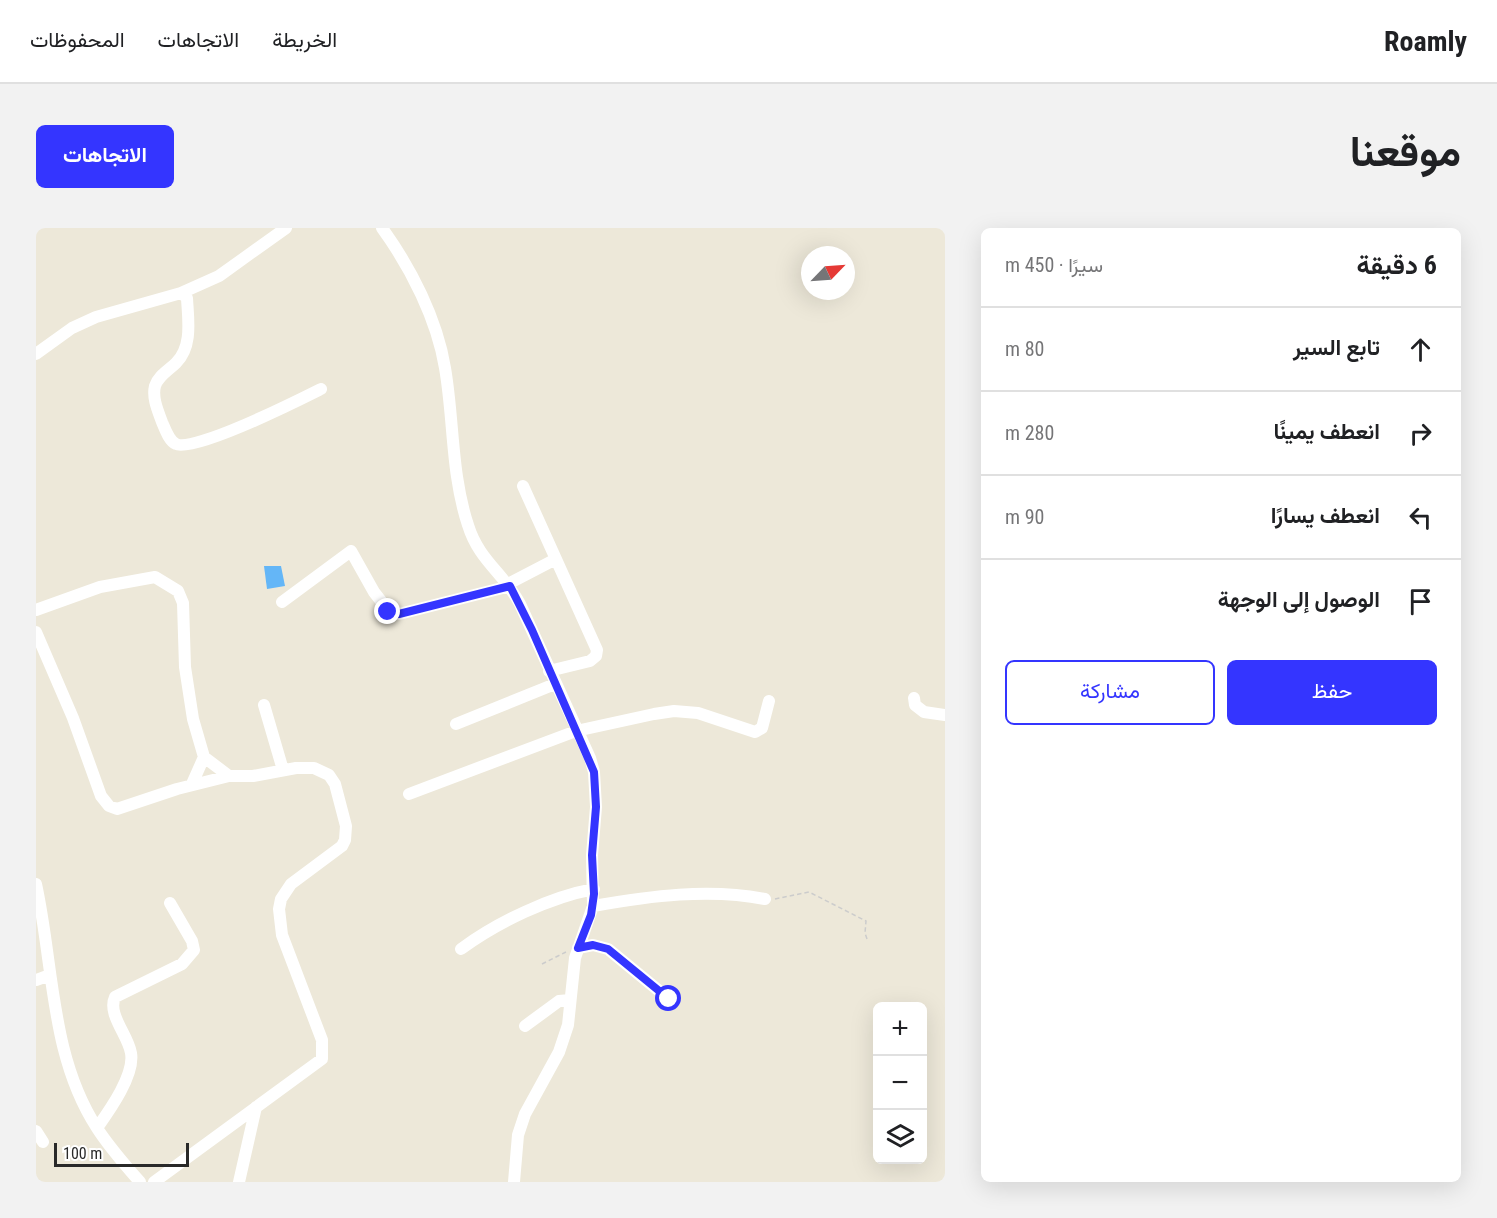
<!DOCTYPE html>
<html lang="ar">
<meta charset="utf-8">
<style>
:root{--surface:#fff;--page:#f2f2f2;--text:#202124;--muted:#757577;--line:#e0e0e0;--accent:#3435ff}
body{margin:0;font-family:"Roboto Condensed",Vazirmatn,sans-serif;background:var(--page);color:var(--text);direction:rtl}
.controls{position:absolute;right:18px;bottom:18px;display:grid;overflow:hidden;border-radius:9px;box-shadow:0 6px 24px #0002}
.controls button{width:54px;height:54px;display:grid;place-items:center;padding:0;border:0;border-bottom:2px solid var(--line);background:var(--surface);color:var(--text);font:30px sans-serif}
.compass{position:absolute;left:765px;top:18px;width:54px;height:54px;border-radius:50%;background:var(--surface);box-shadow:0 6px 24px #0002;rotate:65deg}
.scale{position:absolute;left:18px;bottom:15px;width:135px;box-sizing:border-box;padding-left:6px;border:3px solid #292929;border-top:0;font-size:16px;line-height:21px;white-space:nowrap;color:#292929;-webkit-text-stroke:4px #fff;paint-order:stroke}
.stop{position:absolute;width:18px;height:18px;margin:-14px;border:4px solid #3435ff;border-radius:50%;background:#fff}
.stop.end{background:#3435ff;border-color:#fff;box-shadow:0 2px 6px #0008}
.list{margin:0;padding:0;list-style:none}
h2{display:flex;justify-content:space-between;align-items:center;height:78px;margin:0;padding:0 24px;font-size:26px}
h2 small{font-size:20px;font-weight:400;color:var(--muted)}
.list li{display:grid;grid-template-columns:39px 1fr auto;gap:18px;align-items:center;box-sizing:border-box;height:84px;padding:0 24px;border-top:2px solid var(--line)}
.list b{display:block;font-size:22px;white-space:nowrap}
.list em{font-size:20px;font-style:normal;color:var(--muted)}
.actions{display:flex;gap:12px;padding:18px 24px}
.actions a{flex:1;padding:14px 0;border:2px solid var(--accent);border-radius:9px;text-align:center;font-size:21px;color:var(--accent)}
.actions .main{background:var(--accent);color:#fff}
.icon{flex:none;width:33px;height:33px;fill:none;stroke:currentColor;stroke-width:2;stroke-linecap:round;stroke-linejoin:round}
.map{position:relative;flex:none;width:909px;height:954px;overflow:hidden;direction:ltr;border-radius:9px}
header{display:flex;align-items:center;gap:36px;box-sizing:border-box;height:84px;padding:0 30px;background:var(--surface);border-bottom:2px solid var(--line)}
header strong{font-size:28px}
nav{display:flex;gap:33px;margin-inline-start:auto;font-size:21px}
.intro{display:flex;align-items:center;justify-content:space-between;box-sizing:border-box;height:144px;padding:0 36px}
h1{margin:0;font-size:42px}
.button{padding:15px 27px;border-radius:9px;background:var(--accent);color:#fff;font-size:21px;font-weight:700}
main{display:flex;gap:36px;padding:0 36px}
aside{flex:1;background:var(--surface);border-radius:9px;box-shadow:0 6px 24px #0002}
.map>svg:first-child{display:block}
.water{fill:#64b6f7}
.lines{fill:none;stroke-linecap:round;stroke-linejoin:round}
.path{stroke:#ccc;stroke-width:1.5;stroke-dasharray:4.5 3;stroke-linecap:butt}
.minor{stroke:#fff;stroke-width:12}
.route{stroke:#3435ff;stroke-width:8}
</style>
<header>
<strong>Roamly</strong>
<nav><a>الخريطة</a><a>الاتجاهات</a><a>المحفوظات</a></nav>
</header>
<div class="intro"><h1>موقعنا</h1><a class="button">الاتجاهات</a></div>
<main>
<aside>
<h2>6 دقيقة<small>سيرًا · 450 m</small></h2>
<ul class="list">
<li><svg class="icon" aria-label="ahead" viewBox="0 0 24 24"><path d="M12 20V5M6 11l6-6 6 6"/></svg><div><b>تابع السير</b></div><em>80 m</em></li>
<li><svg class="icon" aria-label="right" viewBox="0 0 24 24"><path d="M7 20v-9h11M14 6l5 5-5 5"/></svg><div><b>انعطف يمينًا</b></div><em>280 m</em></li>
<li><svg class="icon" aria-label="left" viewBox="0 0 24 24"><path d="M17 20v-9H6M10 6l-5 5 5 5"/></svg><div><b>انعطف يسارًا</b></div><em>90 m</em></li>
<li><svg class="icon" aria-label="arrive" viewBox="0 0 24 24"><path d="M6 21V4h12l-3 4 3 4H6"/></svg><div><b>الوصول إلى الوجهة</b></div></li>
</ul>
<div class="actions"><a class="main">حفظ</a><a>مشاركة</a></div>
</aside>
<div class="map">
<svg width="909" height="954" viewBox="0 0 909 954">
<rect width="100%" height="100%" fill="#ede8d9"/>
<!-- water -->
<path class="water" d="M228,338H245L249,358L231,361Z"/>
<g class="lines">
<!-- path -->
<path class="path" d="M739,671L773,664L830,693L829,705L831,711
M506,736L530,724"/>
<!-- minor -->
<path class="minor" d="M346,0C375,40 401,91 409,140C418,192 415,246 432,297C443,333 468,345 484,376L554,530L558,544L560,579L556,627L557,678L539,730L532,797L523,824L489,886L482,907L478,954
M145,65L151,70C152,91 157,118 140,135C133,142 122,148 119,158C116,170 122,183 126,194C129,201 133,213 140,216C158,225 263,172 285,161
M0,126L36,100L60,89L145,65L183,48L250,0
M487,258L561,422L560,428L554,433L513,443
M472,356L520,331
M246,374L315,323L338,364L355,386H363L474,358
M0,382L64,359L119,349L142,363L147,375L149,439L157,491L168,529L193,548
M0,404L37,490L65,568L73,578L81,581L141,561L193,548H217L260,540H278L293,547L299,556L310,598L309,612L306,618L255,656L245,671L243,681L246,707L286,812V831L118,954
M878,470L879,477L888,484L909,487
M228,477L247,542
M420,496L519,456
M156,556L168,529
M373,566L540,503L618,486L638,483L662,485L719,504L726,500L733,473
M0,656C18,738 14,828 61,900C73,919 89,937 104,954
M557,678C614,668 673,660 729,671
M542,720L557,717L572,721L633,771
M425,721C462,694 514,669 558,661
M0,752L14,747
M489,798L523,773L534,772
M61,900C73,883 99,847 95,825C92,807 71,786 79,769L146,736L158,722L156,713L134,675
M0,903L7,914
M203,954L220,879"/>
</g>
<g class="lines">
<!-- route -->
<path class="route" d="M352,384L363,386L474,358L496,402L558,544L560,579L556,627L558,666L555,687L542,720L557,717L572,721L633,771"/>
</g>
</svg>
<div class="controls">
<button>+</button>
<button>−</button>
<button><svg class="icon" aria-label="layers" viewBox="0 0 24 24"><path d="M12 4l9 5-9 5-9-5zM3 14l9 5 9-5"/></svg></button>
</div>
<svg class="compass" viewBox="-18 -18 36 36"><path d="M0-13l5 13h-10z" fill="#e53935"/><path d="M0 13l5-13h-10z" fill="#757577"/></svg>
<div class="scale">100 m</div>
<div class="stop" style="left:633px;top:771px"></div>
<div class="stop end" style="left:352px;top:384px"></div>
</div>
</main>
